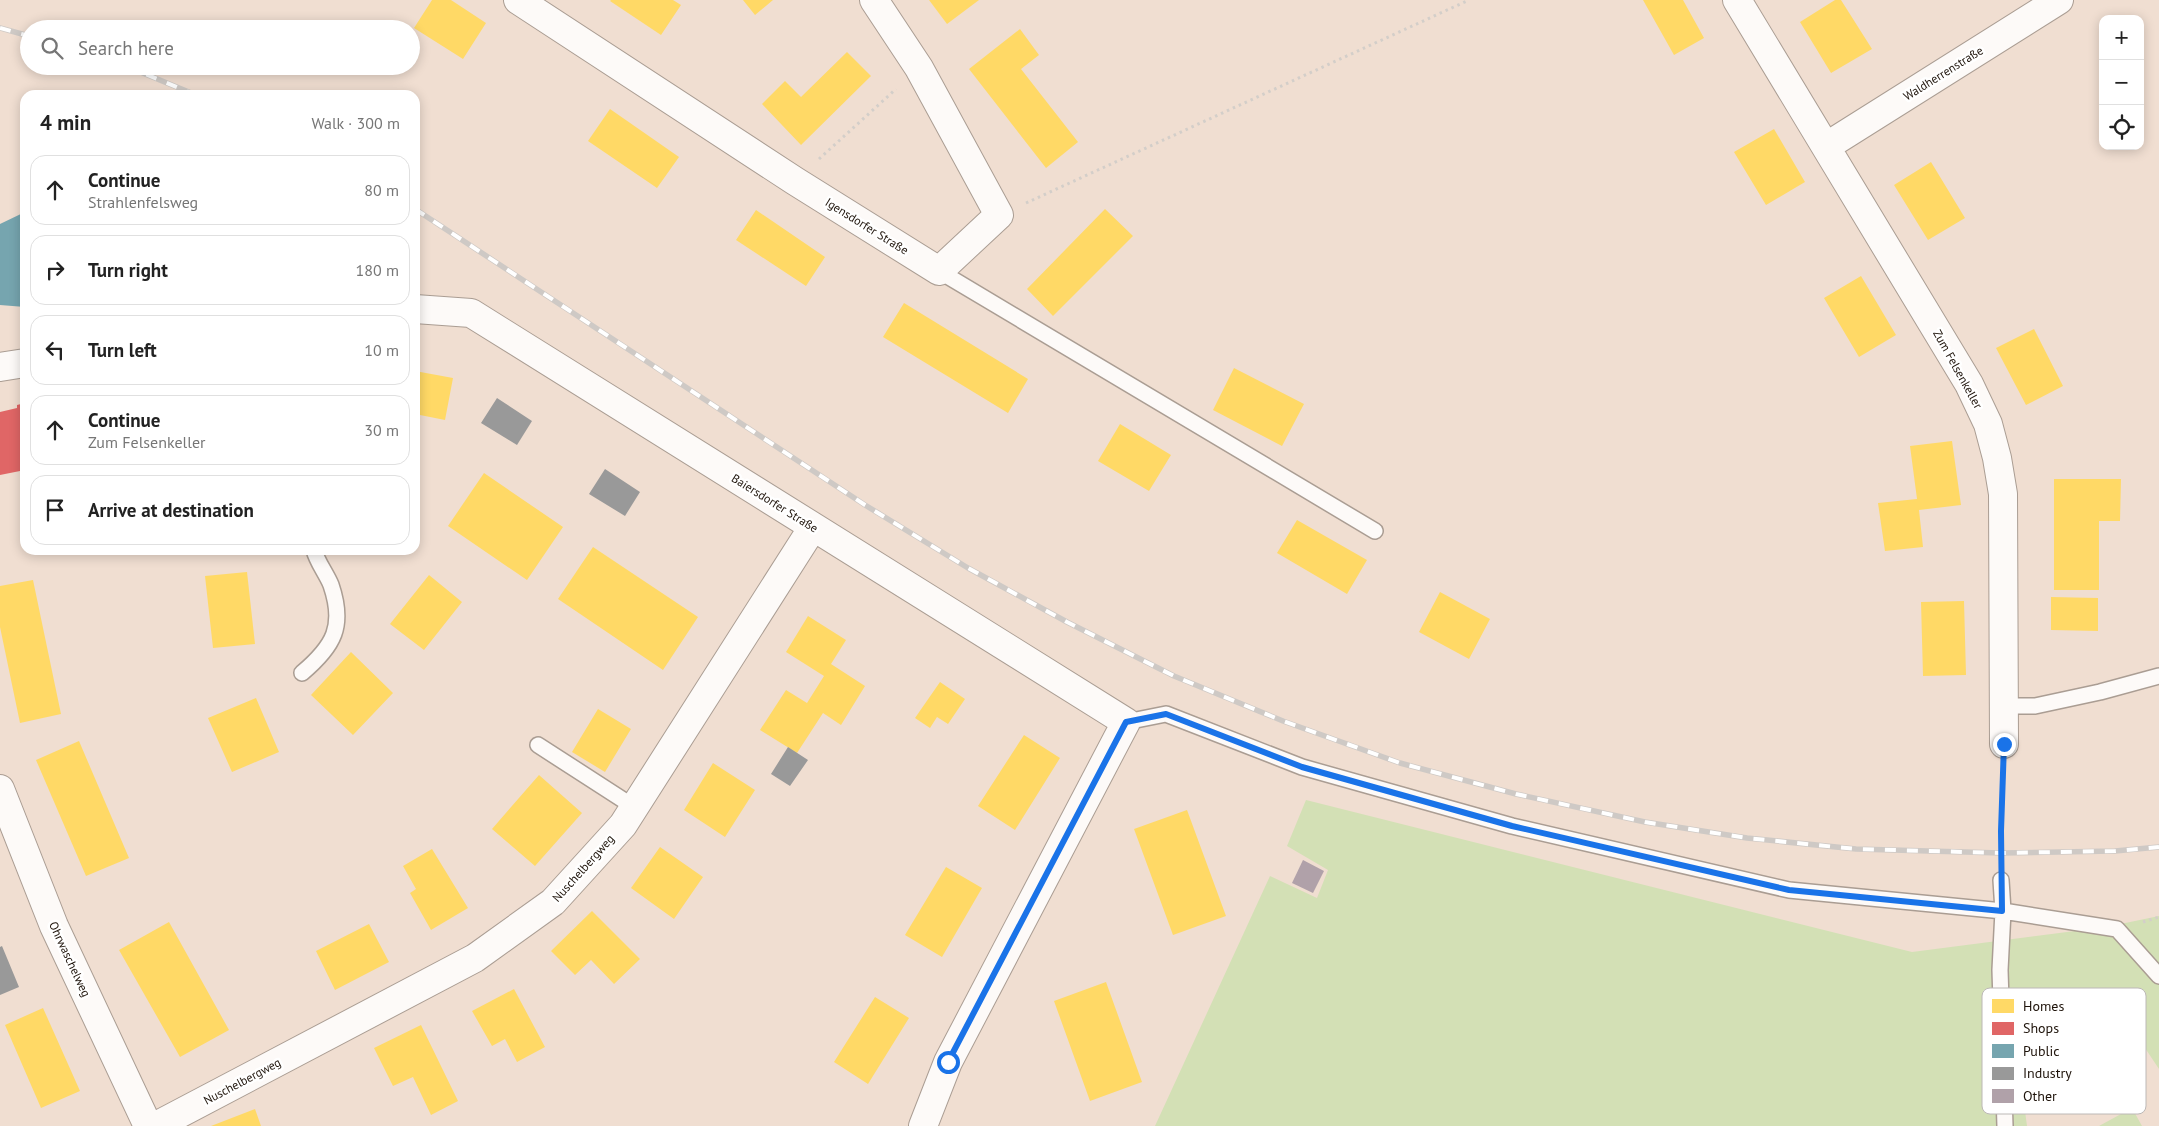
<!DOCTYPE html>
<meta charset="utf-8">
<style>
:root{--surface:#fff;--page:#f6f6f6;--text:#222;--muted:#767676;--line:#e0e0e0}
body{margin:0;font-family:"PT Sans",sans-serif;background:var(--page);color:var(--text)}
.controls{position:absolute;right:15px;top:15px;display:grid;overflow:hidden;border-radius:10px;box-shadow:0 2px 12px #0003}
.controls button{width:45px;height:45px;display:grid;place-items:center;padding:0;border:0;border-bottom:1px solid var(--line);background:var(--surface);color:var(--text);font:25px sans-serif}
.stop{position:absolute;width:15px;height:15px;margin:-11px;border:4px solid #1a73e8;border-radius:50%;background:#fff}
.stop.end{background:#1a73e8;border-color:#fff;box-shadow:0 1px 5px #0008}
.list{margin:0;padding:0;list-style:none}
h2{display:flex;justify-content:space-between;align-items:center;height:65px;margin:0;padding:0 20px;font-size:21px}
h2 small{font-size:16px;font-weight:400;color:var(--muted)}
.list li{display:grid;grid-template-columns:32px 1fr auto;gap:15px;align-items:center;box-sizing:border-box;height:70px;margin:0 10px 10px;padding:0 10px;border:1px solid var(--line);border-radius:15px}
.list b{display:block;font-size:19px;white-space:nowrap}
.list p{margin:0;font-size:16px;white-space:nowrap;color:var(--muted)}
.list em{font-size:16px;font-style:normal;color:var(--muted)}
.icon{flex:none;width:28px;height:28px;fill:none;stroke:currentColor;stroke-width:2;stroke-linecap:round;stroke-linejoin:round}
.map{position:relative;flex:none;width:2159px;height:1126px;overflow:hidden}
.search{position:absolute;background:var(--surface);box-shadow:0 2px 12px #0003;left:20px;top:20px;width:400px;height:55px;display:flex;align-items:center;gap:12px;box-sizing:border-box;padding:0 18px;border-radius:28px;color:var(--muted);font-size:19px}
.panel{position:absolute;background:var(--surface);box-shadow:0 2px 12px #0003;left:20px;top:90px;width:400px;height:465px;border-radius:15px}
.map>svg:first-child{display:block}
.green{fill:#d3e0b5}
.homes{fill:#ffd966}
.shops{fill:#e06666}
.public{fill:#76a5af}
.industry{fill:#999}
.building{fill:#b0a1a9}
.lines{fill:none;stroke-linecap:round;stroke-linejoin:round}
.service-casing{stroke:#aa9d93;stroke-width:18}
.minor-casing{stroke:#aa9d93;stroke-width:30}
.path{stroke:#d3cec9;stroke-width:3;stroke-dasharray:2.5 4;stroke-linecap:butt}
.service{stroke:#fdfaf8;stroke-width:15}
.minor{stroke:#fdfaf8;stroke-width:28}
.rail-casing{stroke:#cec9c5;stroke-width:5.5}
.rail{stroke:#fff;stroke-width:4;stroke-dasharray:11;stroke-linecap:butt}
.route{stroke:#1a73e8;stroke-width:6}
.labels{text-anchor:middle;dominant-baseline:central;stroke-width:5;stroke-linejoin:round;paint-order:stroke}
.street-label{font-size:12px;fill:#1e130a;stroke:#fff}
.key{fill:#fff;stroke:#bcb8b6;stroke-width:1}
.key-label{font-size:14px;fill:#1e130a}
</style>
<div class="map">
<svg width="2159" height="1126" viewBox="0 0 2159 1126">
<rect width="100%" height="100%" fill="#f0ded1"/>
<!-- green -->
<path class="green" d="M1306,800L1912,952L2106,927L2159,916V1069L2135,1033L2020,1073L2027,1126H1155L1270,876L1317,898L1328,870L1287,846Z
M2132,1108L2142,1126H2099Z"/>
<!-- homes -->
<path class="homes" d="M432,0H451L486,23L463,59L414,28Z
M611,0H673L681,5L661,35L610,1Z
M743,0H773L755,15Z
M929,0H979L947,24Z
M1643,0H1683L1704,38L1674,55Z
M1835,0H1841L1872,49L1831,73L1800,22Z
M1020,29L1039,55L1021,69L1078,142L1046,168L969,69Z
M847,52L871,76L801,145L762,104L785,81L801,97Z
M610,109L679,157L657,188L588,141Z
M1774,129L1805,182L1766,205L1734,152Z
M1931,162L1965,218L1928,240L1894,185Z
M1105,209L1133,236L1053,316L1027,289Z
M756,210L825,257L806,286L736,240Z
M1861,276L1896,335L1859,357L1824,298Z
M904,303L1028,379L1008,413L883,337Z
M2034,329L2063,386L2026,405L1996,348Z
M1234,368L1304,404L1282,446L1213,410Z
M415,371L453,378L445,420L415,414Z
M1120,424L1171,455L1149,491L1098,461Z
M1952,441L1961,505L1919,510L1923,547L1885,551L1878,503L1917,499L1910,446Z
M484,473L563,527L527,580L448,526Z
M2054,479H2121L2120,521H2099V590H2054Z
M1297,520L1367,560L1347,594L1277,553Z
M593,547L698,617L663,670L558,599Z
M247,572L255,644L213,648L205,576Z
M429,575L462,602L424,650L390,624Z
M33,580L61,714L20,723L0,627V586Z
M1440,592L1490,619L1469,659L1419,632Z
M2051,597L2098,598V631L2051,630Z
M1964,601L1966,675L1923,676L1921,602Z
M808,616L846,640L831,664L865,686L841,725L823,713L797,753L760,730L786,690L807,703L824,676L786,652Z
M351,652L393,693L353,735L311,695Z
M940,682L965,699L948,724L937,717L930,728L915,718Z
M256,698L279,752L232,772L208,718Z
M598,709L631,729L605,772L572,752Z
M1024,735L1060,758L1015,830L978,806Z
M79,741L129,858L86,876L36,760Z
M713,763L755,790L725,837L684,810Z
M539,775L582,813L535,866L492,829Z
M1187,810L1226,916L1173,935L1134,829Z
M660,847L703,877L674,919L631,888Z
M432,849L468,908L431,930L410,893L416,889L403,866Z
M946,867L982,888L942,957L905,935Z
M592,911L640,959L614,984L591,960L575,975L551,951Z
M169,922L229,1030L180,1057L119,950Z
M369,924L389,962L335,990L316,951Z
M1106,982L1142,1082L1090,1101L1054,1001Z
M514,989L545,1047L517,1062L505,1039L492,1046L472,1011Z
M875,997L909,1018L868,1084L834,1062Z
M43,1008L80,1091L41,1108L5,1025Z
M421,1025L458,1101L431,1115L413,1077L393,1086L374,1048Z
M255,1109L261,1126H211Z"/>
<!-- shops -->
<path class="shops" d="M25,403V470L0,475V412L17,408V405Z"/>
<!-- public -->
<path class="public" d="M25,212V307L0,305V224Z"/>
<!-- industry -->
<path class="industry" d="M497,398L532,421L517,445L481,423Z
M605,469L640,492L625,516L589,494Z
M788,747L808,760L790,786L771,774Z
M2,946L19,987L0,995V947Z"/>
<!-- building -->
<path class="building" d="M1303,860L1324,871L1313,893L1292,883Z"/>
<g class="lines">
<defs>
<path id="service" d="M939,271L1375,531
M302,673C334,646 345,626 331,585C326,573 317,562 314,550
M2005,706H2035L2100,692L2159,676
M1126,722L1166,714L1302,767L1512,826L1789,890L2003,911L2117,929L2159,976
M538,745L634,807
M2001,880L2003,911L2000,970L2005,1126"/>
<path id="minor" d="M518,0L795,181L939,271L999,215L919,68L874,0
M1737,0L1969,384L1988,424L1997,458L2003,494L2004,744
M1827,146L2059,0
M415,309L471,313L1126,722L948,1062L923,1126
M0,367L25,363
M0,789L54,926L148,1126
M156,1126L475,958L553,902L623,825L813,527"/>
</defs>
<!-- service casing -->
<use href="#service" class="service-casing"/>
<!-- minor casing -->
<use href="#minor" class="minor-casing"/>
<!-- path -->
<path class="path" d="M819,159L896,89
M1026,203L1469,0
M2001,857L2004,773
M2143,922L2159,917"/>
<!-- service -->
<use href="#service" class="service"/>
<!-- minor -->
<use href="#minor" class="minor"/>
<defs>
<path id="rail" d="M0,28L29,36
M126,66L196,95
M415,209L865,505L968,568L1067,622L1174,676L1283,721L1400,763L1516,794L1645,822L1747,838L1856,849L2001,853L2115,851L2159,847"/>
</defs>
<!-- rail casing -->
<use href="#rail" class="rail-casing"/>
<!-- rail -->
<use href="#rail" class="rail"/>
</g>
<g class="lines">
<!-- route -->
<path class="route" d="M948,1062L1126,722L1166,714L1302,767L1512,826L1789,890L2002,911L2001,831L2004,744"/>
</g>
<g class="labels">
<!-- street labels -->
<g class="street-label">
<text transform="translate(1943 73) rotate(-32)">Waldherrenstraße</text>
<text transform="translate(867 226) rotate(32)">Igensdorfer Straße</text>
<text transform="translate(1958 369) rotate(61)">Zum Felsenkeller</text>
<text transform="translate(775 503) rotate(32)">Baiersdorfer Straße</text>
<text transform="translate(583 868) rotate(-48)">Nuschelbergweg</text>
<text transform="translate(70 959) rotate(65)">Ohrwaschelweg</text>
<text transform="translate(242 1081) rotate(-28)">Nuschelbergweg</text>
</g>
</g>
<!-- legend -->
<rect x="1982" y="988" width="164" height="126" rx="8" class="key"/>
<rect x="1992" y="999" width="22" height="14" fill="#ffd966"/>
<rect x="1992" y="1022" width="22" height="13" fill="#e06666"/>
<rect x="1992" y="1044" width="22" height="14" fill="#76a5af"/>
<rect x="1992" y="1067" width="22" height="13" fill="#999"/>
<rect x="1992" y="1089" width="22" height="14" fill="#b0a1a9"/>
<g class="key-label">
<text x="2023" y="1011">Homes</text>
<text x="2023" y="1033">Shops</text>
<text x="2023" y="1056">Public</text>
<text x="2023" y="1078">Industry</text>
<text x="2023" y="1101">Other</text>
</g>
</svg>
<div class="controls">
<button>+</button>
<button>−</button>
<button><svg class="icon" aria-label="locate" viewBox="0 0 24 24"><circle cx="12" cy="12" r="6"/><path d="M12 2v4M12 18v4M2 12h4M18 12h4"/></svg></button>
</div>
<div class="stop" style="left:948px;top:1062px"></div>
<div class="stop end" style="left:2004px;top:744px"></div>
<div class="search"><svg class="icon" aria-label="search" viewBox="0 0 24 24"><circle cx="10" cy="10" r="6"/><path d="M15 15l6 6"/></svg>Search here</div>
<section class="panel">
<h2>4 min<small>Walk · 300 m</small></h2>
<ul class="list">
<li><svg class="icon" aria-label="ahead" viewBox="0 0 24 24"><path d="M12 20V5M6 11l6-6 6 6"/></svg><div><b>Continue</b><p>Strahlenfelsweg</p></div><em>80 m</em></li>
<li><svg class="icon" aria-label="right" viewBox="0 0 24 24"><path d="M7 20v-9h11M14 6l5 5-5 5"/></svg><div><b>Turn right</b></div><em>180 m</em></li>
<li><svg class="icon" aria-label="left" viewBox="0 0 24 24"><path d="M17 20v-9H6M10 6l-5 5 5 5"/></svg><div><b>Turn left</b></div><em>10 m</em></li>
<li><svg class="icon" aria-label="ahead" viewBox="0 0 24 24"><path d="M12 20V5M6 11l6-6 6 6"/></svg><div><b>Continue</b><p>Zum Felsenkeller</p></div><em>30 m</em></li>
<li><svg class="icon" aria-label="arrive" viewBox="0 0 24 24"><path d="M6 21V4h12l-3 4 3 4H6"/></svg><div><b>Arrive at destination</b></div></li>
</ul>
</section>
</div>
